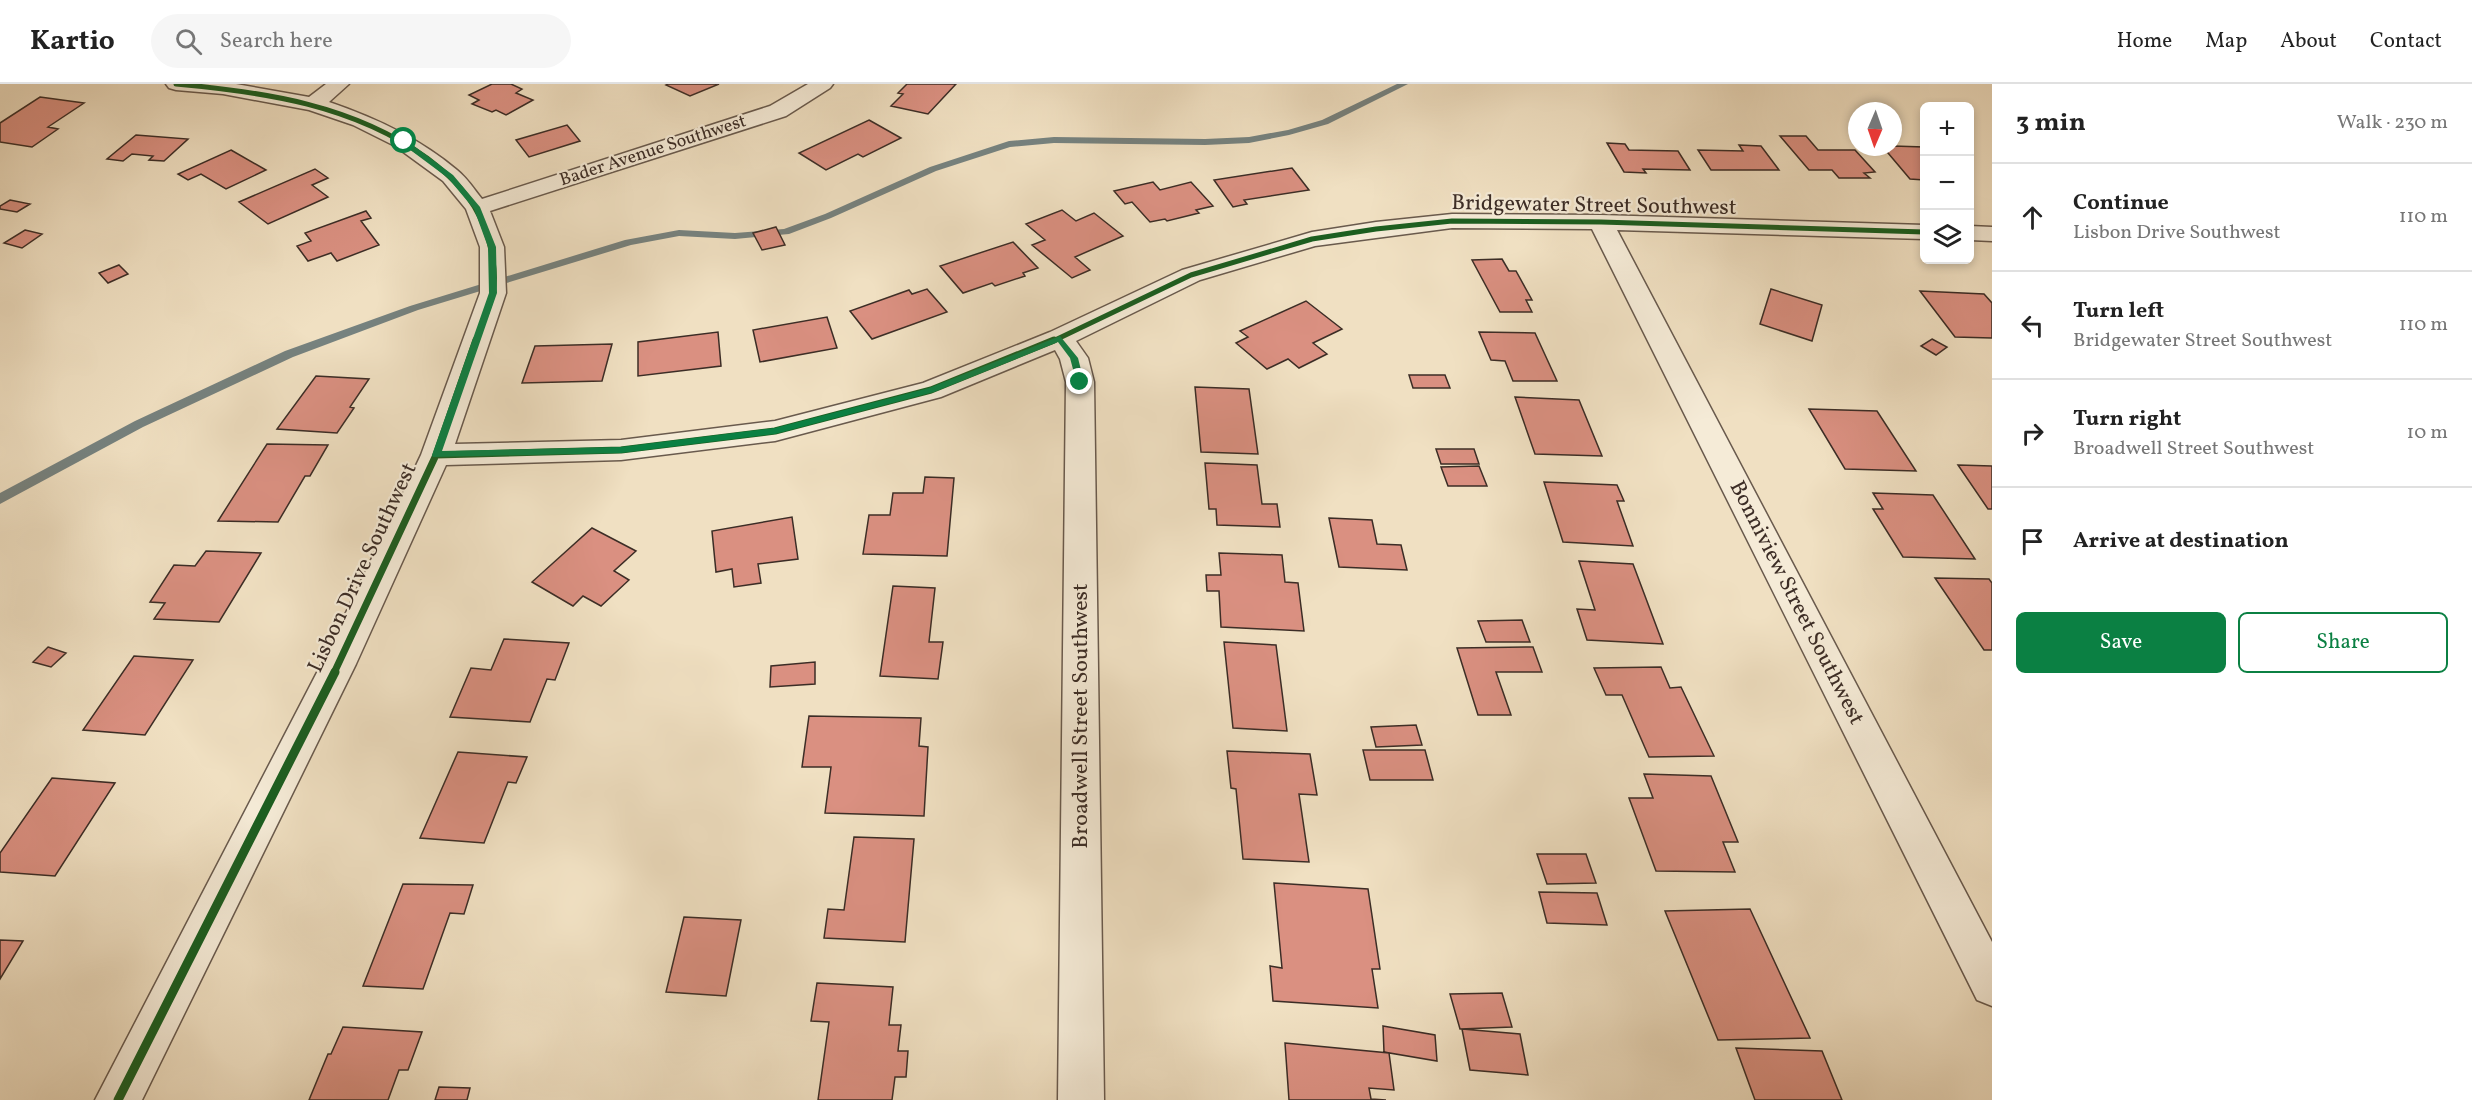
<!DOCTYPE html>
<meta charset="utf-8">
<style>
:root{--surface:#fff;--page:#f6f6f6;--text:#222;--muted:#767676;--line:#e0e0e0;--accent:#0b8043}
body{margin:0;font-family:Vollkorn,serif;background:var(--page);color:var(--text)}
.controls{position:absolute;right:18px;top:18px;display:grid;overflow:hidden;border-radius:9px;box-shadow:0 3px 9px #0003}
.controls button{width:54px;height:54px;display:grid;place-items:center;padding:0;border:0;border-bottom:2px solid var(--line);background:var(--surface);color:var(--text);font:30px sans-serif}
.compass{position:absolute;left:1848px;top:18px;width:54px;height:54px;border-radius:50%;background:var(--surface);box-shadow:0 3px 9px #0003;rotate:182deg}
.stop{position:absolute;width:18px;height:18px;margin:-14px;border:4px solid #0b8043;border-radius:50%;background:#fff}
.stop.end{background:#0b8043;border-color:#fff;box-shadow:0 2px 6px #0008}
.list{margin:0;padding:0;list-style:none}
h2{display:flex;justify-content:space-between;align-items:center;height:78px;margin:0;padding:0 24px;font-size:26px}
h2 small{font-size:20px;font-weight:400;color:var(--muted)}
.list li{display:grid;grid-template-columns:39px 1fr auto;gap:18px;align-items:center;box-sizing:border-box;height:108px;padding:0 24px;border-top:2px solid var(--line)}
.list b{display:block;font-size:22px;white-space:nowrap}
.list p{margin:0;font-size:20px;white-space:nowrap;color:var(--muted)}
.list em{font-size:20px;font-style:normal;color:var(--muted)}
.actions{display:flex;gap:12px;padding:18px 24px}
.actions a{flex:1;padding:14px 0;border:2px solid var(--accent);border-radius:9px;text-align:center;font-size:21px;color:var(--accent)}
.actions .main{background:var(--accent);color:#fff}
.icon{flex:none;width:33px;height:33px;fill:none;stroke:currentColor;stroke-width:2;stroke-linecap:round;stroke-linejoin:round}
.map{position:relative;flex:none;width:1992px;height:1016px;overflow:hidden}
header{display:flex;align-items:center;gap:36px;box-sizing:border-box;height:84px;padding:0 30px;background:var(--surface);border-bottom:2px solid var(--line)}
header strong{font-size:28px}
nav{display:flex;gap:33px;margin-inline-start:auto;font-size:21px}
.search{width:420px;height:54px;background:var(--page);display:flex;align-items:center;gap:15px;box-sizing:border-box;padding:0 21px;border-radius:33px;color:var(--muted);font-size:22px}
main{display:flex}
aside{flex:1;background:var(--surface)}
.map>svg:first-child{display:block}
.lines{fill:none;stroke-linecap:round;stroke-linejoin:round}
.stream{fill:#76827f;fill-rule:evenodd}
.building{fill:#da9081;stroke:#3c2d26;stroke-width:1.5}
.street-casing{stroke:#695a4d;stroke-width:3}
.street{fill:#f5ebd7;fill-rule:evenodd}
.cycleway-far2-casing{stroke:#f5ebd7;stroke-width:8}
.cycleway-far1-casing{stroke:#f5ebd7;stroke-width:10}
.cycleway-casing{stroke:#f5ebd7;stroke-width:13}
.cycleway-far2{stroke:#1b5e20;stroke-width:5}
.cycleway-far1{stroke:#1b5e20;stroke-width:7}
.cycleway{stroke:#1b5e20;stroke-width:9}
.route{fill:#0b8043}
.labels{text-anchor:middle;dominant-baseline:central;stroke-width:4.5;stroke-linejoin:round;paint-order:stroke}
.far-street-label{font-size:18px;fill:#3c2d26;stroke:#f5ebd7}
.street-label{font-size:22px;fill:#3c2d26;stroke:#f5ebd7}
</style>
<header>
<strong>Kartio</strong>
<div class="search"><svg class="icon" aria-label="search" viewBox="0 0 24 24"><circle cx="10" cy="10" r="6"/><path d="M15 15l6 6"/></svg>Search here</div>
<nav><a>Home</a><a>Map</a><a>About</a><a>Contact</a></nav>
</header>
<main>
<div class="map">
<svg width="1992" height="1016" viewBox="0 0 1992 1016">
<rect width="100%" height="100%" fill="#f0e0c2"/>
<filter id="stains"><feTurbulence type="fractalNoise" baseFrequency=".00333" numOctaves="4"/><feColorMatrix values="0 0 0 0 .2 0 0 0 0 .09 0 0 0 0 .02 0 0 0 .5 -.17"/></filter>
<radialGradient id="worn" r=".72"><stop offset=".6" stop-color="#630" stop-opacity="0"/><stop offset="1" stop-color="#630" stop-opacity=".3"/></radialGradient>
<g class="lines">
<!-- stream -->
<path class="stream" d="M1397,0H1408L1328,40L1289,51L1249,59L1205,61L1054,59L1010,63L936,87L831,134L789,150L735,155L679,152L631,161L418,226L293,273L143,343L0,420V409L135,337L285,267L410,222L625,156L679,146L735,149L784,145L825,130L930,83L1009,57L1054,53L1205,55L1249,53L1288,46L1322,36Z"/>
</g>
<!-- building -->
<path class="building" d="M492,0H511L522,5L516,9L533,16L506,31L496,26L492,28L472,20L479,16L469,11Z
M668,0H719L690,12L666,1Z
M907,0H956L928,30L891,22L903,10L898,9Z
M40,13L84,19L48,43L58,45L32,63L0,58V39Z
M869,36L901,54L863,73L858,70L826,86L799,69Z
M567,41L580,57L529,73L516,56Z
M136,51L188,55L164,77L149,76L153,72L132,70L123,77L107,75Z
M1780,52H1806L1818,66H1855L1875,88L1864,89L1870,94H1839L1832,86H1809Z
M1607,59L1625,60L1629,66L1678,67L1690,86L1643,85L1646,89L1624,88Z
M1739,61L1761,62L1779,86H1711L1698,66L1743,67Z
M1893,62L1924,63V96L1910,95L1883,63Z
M231,66L266,86L226,105L201,90L188,96L178,90Z
M1292,84L1309,106L1244,116L1247,120L1233,123L1214,96Z
M315,85L328,94L312,101L328,113L268,140L239,118Z
M1153,98L1160,106L1191,98L1213,122L1196,126L1199,129L1167,137L1165,135L1150,138L1132,118L1125,120L1114,107Z
M10,116L30,120L17,128L0,125V122Z
M1062,126L1076,137L1094,129L1123,152L1075,173L1090,186L1072,194L1032,161L1045,156L1026,140Z
M366,127L371,134L361,137L379,161L337,177L331,169L308,177L297,162L311,157L305,149Z
M776,143L785,161L762,166L753,149Z
M25,146L42,150L22,164L4,159Z
M1013,158L1038,184L1023,189L1025,192L995,202L992,199L963,209L940,182Z
M1502,175L1509,187H1516L1532,216H1526L1532,228H1500L1472,176Z
M119,181L128,190L108,199L99,189Z
M927,205L947,228L872,255L850,227L909,206L912,210Z
M1771,205L1822,221L1812,257L1760,240Z
M1920,207L1984,210L1992,219V254L1955,253Z
M1306,217L1342,245L1313,259L1327,270L1299,284L1288,275L1267,285L1236,259L1248,253L1240,247Z
M827,233L837,264L760,278L753,246Z
M718,248L721,282L638,292V258Z
M1479,248L1535,249L1557,297H1513L1505,277L1491,276Z
M1932,255L1947,263L1936,271L1921,262Z
M612,260L602,297L522,299L535,262Z
M1409,291H1445L1450,304H1413Z
M316,292L369,295L350,323L354,324L337,349L277,345Z
M1195,303L1249,305L1258,370L1201,368Z
M1515,313L1579,316L1602,372L1535,370Z
M1809,325L1877,327L1916,387L1845,385Z
M267,360L328,361L310,392H305L278,438L218,437Z
M1436,365H1474L1479,380H1441Z
M1205,379L1257,381L1262,420H1277L1280,443L1217,441L1216,425H1209Z
M1958,381L1992,382V425H1988Z
M1479,382L1487,402H1448L1441,383Z
M925,393L954,394L947,472L863,470L869,431H890L893,409H923Z
M1544,398L1617,401L1624,417H1617L1633,462L1563,458Z
M1873,409L1933,411L1975,475L1903,473L1873,425H1883Z
M792,433L798,475L758,480L761,499L734,503L732,485L716,488L712,447Z
M1329,434L1372,436L1377,460L1401,461L1407,486L1339,483Z
M592,444L636,467L614,487L629,496L601,522L583,512L573,522L532,498Z
M206,467L261,469L219,538L154,535L165,519L150,518L174,481L195,482Z
M1219,469L1282,471L1285,498L1298,499L1304,547L1221,543L1219,507H1207L1206,491H1221Z
M1579,477L1633,480L1663,560L1587,556L1577,525L1595,526Z
M1935,494L1989,495L1992,499V566H1984Z
M893,502L935,504L929,558H943L938,595L880,592Z
M1522,536L1530,558H1486L1478,537Z
M504,555L569,559L555,596L547,595L530,638L450,633L471,584L491,586Z
M1224,558L1276,561L1287,647L1233,644Z
M48,563L66,569L51,583L33,578Z
M1533,563L1542,588H1496L1511,631H1478L1457,564Z
M134,572L193,576L145,651L83,646Z
M815,578V600L770,603L771,582Z
M1661,583L1670,604L1681,603L1714,672L1649,673L1622,611H1606L1594,584Z
M809,632L921,634L919,662L928,663L924,732L825,729L831,683H802Z
M1416,641L1422,661L1376,663L1371,643Z
M1363,666H1425L1433,696H1370Z
M1227,667L1310,670L1317,711L1299,710L1309,778L1243,775L1236,705L1231,704Z
M458,668L527,673L516,699L508,698L484,759L420,754Z
M1644,690L1711,692L1738,758H1723L1735,788L1656,787L1629,714H1653Z
M52,694L115,699L55,792L0,788V769Z
M854,753L914,755L905,858L824,854L828,825L844,826Z
M1537,770H1586L1596,799L1547,800Z
M1274,799L1368,805L1380,885H1372L1378,924L1273,917L1270,882L1282,884Z
M403,800L473,801L464,830L450,829L423,905L363,902Z
M1539,808L1597,809L1607,841L1547,839Z
M1750,825L1810,954L1718,956L1665,827Z
M684,833L741,836L726,912L666,908Z
M0,856L23,857L0,895Z
M817,899L893,903L889,941H901L898,967H908L906,993H895L892,1016H818L829,938L811,937Z
M1502,909L1512,943L1460,945L1450,910Z
M1383,942L1435,951L1437,977L1384,968Z
M343,943L422,948L408,986H399L388,1016H309L328,970H331Z
M1462,945L1520,950L1528,991L1470,986Z
M1285,959L1389,969L1394,1006L1369,1004L1371,1015L1386,1016H1289Z
M1736,964L1822,967L1842,1016H1755Z
M439,1003L470,1004L467,1016H435Z"/>
<g class="lines">
<defs>
<path id="street" d="M166,0H236L309,13L326,0H349L329,18C376,34 419,54 457,86C467,94 474,105 482,115L770,22L808,0H833L830,4L786,32L490,127L504,163L506,209L455,360L621,356L775,337L923,299L1050,248L1182,186L1312,148L1376,138L1452,130L1601,131L1924,141V155L1617,146L1992,858V922L1977,916L1592,145L1452,144L1315,162L1200,196L1076,257L1088,274L1094,298L1104,1016H1058L1066,298L1060,275L1055,266L941,313L775,357L621,376L446,381L356,580L142,1016H95L324,575L421,371L480,209V163L466,125L443,97L395,62L353,41L309,26L223,10L176,6L169,4Z
M1970,142L1992,143V157L1970,156Z"/>
</defs>
<!-- street casing -->
<use href="#street" class="street-casing"/>
<!-- street -->
<use href="#street" class="street"/>
<defs>
<path id="cycleway-far2" d="M176,0C265,8 353,21 427,74C452,93 473,113 484,143C492,163 497,189 493,210C489,226 481,242 476,258
M1051,258L1191,191L1312,155L1376,145L1452,137L1601,138L1924,148"/>
<path id="cycleway-far1" d="M436,371L621,366L775,347L931,306L1054,256
M334,589L436,371L476,256"/>
<path id="cycleway" d="M118,1016L335,588"/>
</defs>
<!-- cycleway-far2 casing -->
<use href="#cycleway-far2" class="cycleway-far2-casing"/>
<!-- cycleway-far1 casing -->
<use href="#cycleway-far1" class="cycleway-far1-casing"/>
<!-- cycleway casing -->
<use href="#cycleway" class="cycleway-casing"/>
<!-- cycleway-far2 -->
<use href="#cycleway-far2" class="cycleway-far2"/>
<!-- cycleway-far1 -->
<use href="#cycleway-far1" class="cycleway-far1"/>
<!-- cycleway -->
<use href="#cycleway" class="cycleway"/>
</g>
<!-- route -->
<path class="route" d="M401,56H406L453,91L480,123L496,163L497,209L442,367L621,363L775,344L929,304L1060,252L1078,274L1084,298L1077,300L1070,274L1058,258L934,308L775,350L621,369L433,373L432,371L489,209L488,163L474,125L448,94L401,59Z"/>
<g class="labels">
<!-- far-street labels -->
<g class="far-street-label">
<text transform="translate(653 67) rotate(-18)">Bader Avenue Southwest</text>
</g>
<!-- street labels -->
<g class="street-label">
<text transform="translate(1594 122) rotate(1)">Bridgewater Street Southwest</text>
<text transform="translate(363 484) rotate(-65)">Lisbon Drive Southwest</text>
<text transform="translate(1796 519) rotate(63)">Bonniview Street Southwest</text>
<text transform="translate(1081 632) rotate(-90)">Broadwell Street Southwest</text>
</g>
</g>
<rect width="100%" height="100%" filter="url(#stains)"/>
<rect width="100%" height="100%" fill="url(#worn)"/>
</svg>
<div class="controls">
<button>+</button>
<button>−</button>
<button><svg class="icon" aria-label="layers" viewBox="0 0 24 24"><path d="M12 4l9 5-9 5-9-5zM3 14l9 5 9-5"/></svg></button>
</div>
<svg class="compass" viewBox="-18 -18 36 36"><path d="M0-13l5 13h-10z" fill="#e53935"/><path d="M0 13l5-13h-10z" fill="#767676"/></svg>
<div class="stop" style="left:404px;top:57px"></div>
<div class="stop end" style="left:1080px;top:298px"></div>
</div>
<aside>
<h2>3 min<small>Walk · 230 m</small></h2>
<ul class="list">
<li><svg class="icon" aria-label="ahead" viewBox="0 0 24 24"><path d="M12 20V5M6 11l6-6 6 6"/></svg><div><b>Continue</b><p>Lisbon Drive Southwest</p></div><em>110 m</em></li>
<li><svg class="icon" aria-label="left" viewBox="0 0 24 24"><path d="M17 20v-9H6M10 6l-5 5 5 5"/></svg><div><b>Turn left</b><p>Bridgewater Street Southwest</p></div><em>110 m</em></li>
<li><svg class="icon" aria-label="right" viewBox="0 0 24 24"><path d="M7 20v-9h11M14 6l5 5-5 5"/></svg><div><b>Turn right</b><p>Broadwell Street Southwest</p></div><em>10 m</em></li>
<li><svg class="icon" aria-label="arrive" viewBox="0 0 24 24"><path d="M6 21V4h12l-3 4 3 4H6"/></svg><div><b>Arrive at destination</b></div></li>
</ul>
<div class="actions"><a class="main">Save</a><a>Share</a></div>
</aside>
</main>
